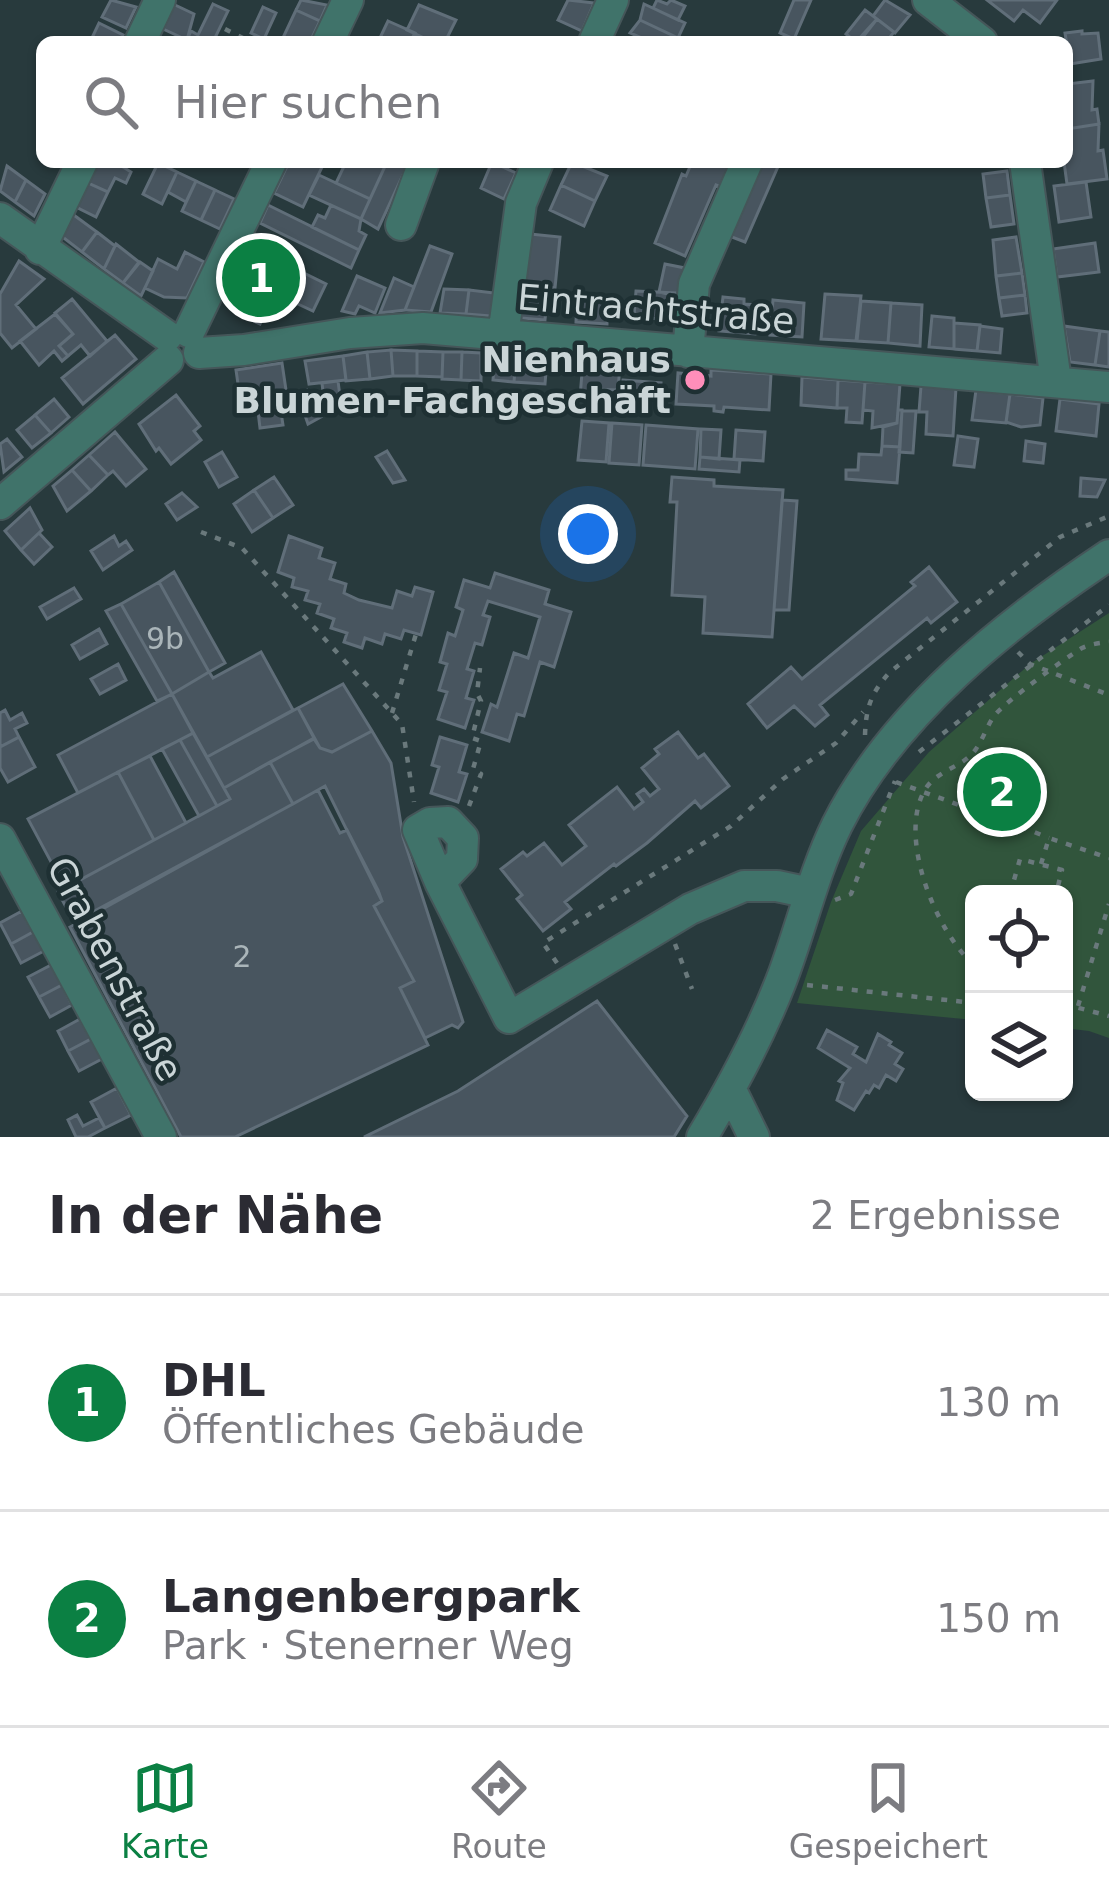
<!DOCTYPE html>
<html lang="de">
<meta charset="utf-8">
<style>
:root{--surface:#fff;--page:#f7f7f7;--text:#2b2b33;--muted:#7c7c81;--line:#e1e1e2;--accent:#0b8043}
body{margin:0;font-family:"DejaVu Sans",sans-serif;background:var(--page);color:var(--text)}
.controls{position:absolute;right:36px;bottom:36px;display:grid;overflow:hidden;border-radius:18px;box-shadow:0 3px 9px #0004}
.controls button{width:108px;height:108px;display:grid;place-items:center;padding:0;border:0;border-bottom:3px solid var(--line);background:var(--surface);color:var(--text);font:60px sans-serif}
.you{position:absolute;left:588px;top:534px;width:42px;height:42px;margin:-30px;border:9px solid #fff;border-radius:50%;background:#1a73e8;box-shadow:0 0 0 18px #1a73e833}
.badge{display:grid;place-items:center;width:78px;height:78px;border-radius:50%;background:var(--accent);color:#fff;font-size:39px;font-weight:700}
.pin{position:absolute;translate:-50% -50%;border:6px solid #fff;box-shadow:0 3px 12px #0006}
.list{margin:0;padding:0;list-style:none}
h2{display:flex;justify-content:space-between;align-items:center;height:156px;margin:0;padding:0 48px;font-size:51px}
h2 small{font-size:39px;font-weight:400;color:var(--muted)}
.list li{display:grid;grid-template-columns:78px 1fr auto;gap:36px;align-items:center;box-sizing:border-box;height:216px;padding:0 48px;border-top:3px solid var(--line)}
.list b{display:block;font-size:45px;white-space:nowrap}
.list p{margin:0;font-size:39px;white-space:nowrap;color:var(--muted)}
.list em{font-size:39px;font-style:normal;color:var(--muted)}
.icon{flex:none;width:66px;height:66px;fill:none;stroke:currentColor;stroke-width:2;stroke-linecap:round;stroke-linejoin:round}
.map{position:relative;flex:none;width:1109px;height:1137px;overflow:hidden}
.search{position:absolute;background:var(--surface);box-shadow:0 3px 9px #0004;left:36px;right:36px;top:36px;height:132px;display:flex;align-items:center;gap:30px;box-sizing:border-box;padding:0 42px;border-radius:18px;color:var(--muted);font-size:45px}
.sheet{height:588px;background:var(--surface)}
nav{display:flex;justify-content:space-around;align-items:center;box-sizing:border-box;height:168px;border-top:3px solid var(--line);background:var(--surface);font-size:33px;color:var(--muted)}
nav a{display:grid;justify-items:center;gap:6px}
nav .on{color:var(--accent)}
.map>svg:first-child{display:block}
.green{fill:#31553c}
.building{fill:#48555f;stroke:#606e79;stroke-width:3}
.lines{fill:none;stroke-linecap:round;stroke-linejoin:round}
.minor-casing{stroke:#455659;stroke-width:34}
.path{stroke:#6a797c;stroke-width:4.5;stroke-dasharray:6 9;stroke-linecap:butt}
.minor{stroke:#40736a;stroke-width:30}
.poi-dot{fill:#ff8eba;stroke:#1e3033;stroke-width:4.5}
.labels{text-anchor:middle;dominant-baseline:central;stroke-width:9;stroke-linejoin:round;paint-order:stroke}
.number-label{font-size:30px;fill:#aab5b9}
.street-label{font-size:36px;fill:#cad5d7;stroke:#1e3033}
.poi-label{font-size:36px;font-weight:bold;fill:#cad5d7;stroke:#1e3033;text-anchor:end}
</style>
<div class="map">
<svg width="1109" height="1137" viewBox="0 0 1109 1137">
<rect width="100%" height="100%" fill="#283a3d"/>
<!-- green -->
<path class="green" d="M1109,613V1038L1089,1031L1064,1028V894H974V1020L797,1003L831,902L861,831L929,752L1030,664Z"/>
<!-- building -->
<path class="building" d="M111,0L136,7L126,28L102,17Z
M301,0L327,5L320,21L296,10Z
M568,0L594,3L582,31L558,20Z
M657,0L667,4L671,0L685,6L678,20L653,8Z
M794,0H811L794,39L780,33Z
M885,0L910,15L895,33L873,16Z
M987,0H1057L1040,23L1023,10L1014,21Z
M173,4L194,14L187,40L161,28Z
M213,4L228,11L213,42L187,40L191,31L198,35Z
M644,4L685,23L678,38L640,20Z
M419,5L456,20L445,42H433L407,30Z
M263,7L276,13L264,39L251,33Z
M296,10L320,21L310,42H281Z
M865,10L877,19L856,42L846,34Z
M877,19L894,32L886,42H859Z
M640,20L678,38L676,42H651L630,33Z
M388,21L415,33L410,42L379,40Z
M99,23L123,35L119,42H90Z
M1082,31V34L1098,33L1101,59L1070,64L1065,33Z
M1093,81L1092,110L1097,109L1099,124L1067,129V84Z
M1099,124L1098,151L1103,150L1107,179L1067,184L1064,162L1067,129Z
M96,162H115L131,172L126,183L115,178L108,192L86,182Z
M289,162L324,163L303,207L274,193Z
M346,162H387L370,199L336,183Z
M387,162H409L378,229L361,219Z
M492,162L516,173L504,199L481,188Z
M572,162L607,176L595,201L561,185Z
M692,162H732L721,187L716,185L685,256L655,243L682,174L686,176Z
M761,162H780L745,242L729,236Z
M158,163L177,172L162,204L143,194Z
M7,166L26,180L15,202L0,191Z
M1007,171L1010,195L986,198L983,174Z
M177,172L196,181L186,202L168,192Z
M319,175L370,199L361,219L309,195Z
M26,180L45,194L34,216L15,202Z
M196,181L215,190L201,220L182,211Z
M86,182L108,192L96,217L74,206Z
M1086,182L1091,217L1059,222L1054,186Z
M561,185L595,201L584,226L550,210Z
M215,190L234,199L220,229L201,220Z
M1010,195L1014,224L991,227L986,198Z
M268,205L359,250L351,268L260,223Z
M331,205L361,219L359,231L366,235L359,250L312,227L318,215L325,218Z
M71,213L97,232L82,252L60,235Z
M97,232L115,246L104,269L82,252Z
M530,234L560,237L555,288L548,287L545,320L521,318Z
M1016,237L1022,273L996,276L993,240Z
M1095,243L1099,272L1057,277L1053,249Z
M116,244L139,262L123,283L104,269Z
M430,246L452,254L431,312L405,310Z
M185,252L204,262L187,298L164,297L145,288L158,259L177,269Z
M263,253L326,284L313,311L285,298L283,304L272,299L275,293L250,281Z
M19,261L44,279L16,305L36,329L12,348L0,333V294Z
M140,262L153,271L141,296L123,283Z
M665,264L685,268L679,297L659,292Z
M1022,273L1025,295L999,298L996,276Z
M357,276L385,288L375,313L359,306L355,314L342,311Z
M394,278L414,287L405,310L380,313Z
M251,282L275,293L260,324L236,313Z
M444,289L469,290L466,314L440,313Z
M469,290L494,293L491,316L466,314Z
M636,291L675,293L674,320L634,317Z
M825,294L861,296L856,341L821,339Z
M1025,295L1027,313L1002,316L999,298Z
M577,296L608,298L607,324L576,322Z
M723,297L744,299V304L757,305L755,334L719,331Z
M72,299L107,341L90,356L81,345L68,356L59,346L73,334L55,313Z
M773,300L804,303L802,337L770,335Z
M861,301L891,303L888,343L857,341Z
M891,303L922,305L920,346L888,343Z
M55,314L73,334L59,346L68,356L62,361L54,351L39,365L20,341Z
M932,316L954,318V349L929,347Z
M954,323L980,325L977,351L954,349Z
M980,326L1002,329L1000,353L977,351Z
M1064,326L1100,331L1095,365L1070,362Z
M1100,331L1109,332V367L1095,365Z
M115,335L136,359L83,404L62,378Z
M391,350L417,351V376H393Z
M391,350L393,376L370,379L367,352Z
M417,351L443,352L442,377L417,376Z
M367,352L370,379L346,381L343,356Z
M443,352H462L461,380L442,379Z
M462,352L481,353V381L461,380Z
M495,355L516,356L514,382L493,380Z
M343,356L346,380L309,384L305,361Z
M516,356L547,359L545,384L514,382Z
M583,361L620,365L618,390L595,389V398L580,397Z
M282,363L286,390L256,395L254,389L239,391L236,370Z
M711,370L771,374L769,410L724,407L723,412L714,411V406L676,404L678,373L711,376Z
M802,377L838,380L837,408L801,405Z
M623,380L661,383L660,401L621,398Z
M838,380L865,382L862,423L846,422L847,408H837Z
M338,381L342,412L332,413L330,400L324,401L322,383Z
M865,382L900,384L897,423L872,428L873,411L863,410Z
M921,386L956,388L953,436L926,434L927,412H919Z
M307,390L321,417L308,424L298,395Z
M976,390L1010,394L1006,423L972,420Z
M1010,394L1043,398L1040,425L1021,427L1006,422Z
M176,395L200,426L194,431L201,440L171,464L159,448L156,451L139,424Z
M54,399L69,417L51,433L35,415Z
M1060,399L1099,404L1096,436L1056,431Z
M279,400L283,425L260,428L257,403Z
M898,410H902L900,447L882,446L883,427L897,423Z
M902,411H916L913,453L899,452Z
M35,415L51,433L32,448L17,430Z
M582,421L609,423L606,462L578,460Z
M612,423L642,425L639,465L609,463Z
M646,425L698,429L695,469L643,465Z
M701,429L721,430L719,459L700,457Z
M736,430L765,432L763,461L734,459Z
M115,432L146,469L126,486L113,471L108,475L89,455Z
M958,436L978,439L974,467L954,465Z
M7,439L22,457L4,472L0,444Z
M1026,441L1045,444L1043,463L1024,461Z
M882,446L900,447L897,483L846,479V470H858L859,454L881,455Z
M387,451L405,480L393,483L376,457Z
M222,452L237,477L219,487L205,462Z
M89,455L108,475L91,491L72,470Z
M700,457L740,460L739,472L699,469Z
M72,470L91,491L67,511L53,486Z
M274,477L293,505L273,518L254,490Z
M672,477L714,480V486L783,490L772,637L703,633L705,597L672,595L677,502H670Z
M1081,478L1105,480L1097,497L1080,496Z
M254,490L273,518L252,532L234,504Z
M182,493L197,507L177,520L166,504Z
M782,500L797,501L789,610H774Z
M30,508L42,530L21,550L5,531Z
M39,533L52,547L34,564L21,550Z
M114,536L119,546L126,541L132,550L103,570L91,551Z
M289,536L322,548L319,558L335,563L330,579L346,584L344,593L359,600L392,608L397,591L412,596L415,587L433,592L421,635L404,630L401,639L385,634L382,644L365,638L362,648L344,642L347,633L331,628L334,619L317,613L320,604L305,600L308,591L292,587L294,578L278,572Z
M929,567L957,602L931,623L927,618L820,705L828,715L815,726L794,706L767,728L748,704L791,667L802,679L915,586L911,582Z
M174,572L225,663L209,672L159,582Z
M495,573L549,590L545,604L571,612L554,667L540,662L524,716L517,714L509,741L482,732L491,704L497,707L514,653L528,658L540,617L488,601L483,615L490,617L482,645L475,643L467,669L474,671L466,698L474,700L465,728L438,719L447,692L439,690L447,664L440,662L448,633L455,636L463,610L456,607L464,580L490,588Z
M159,582L209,672L172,694L121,604Z
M74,588L81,599L47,619L40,607Z
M121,604L172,694L157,701L106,611Z
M99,629L107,644L80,659L72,645Z
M261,652L293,710L207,757L172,694L209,672L213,678Z
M118,664L126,680L100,694L91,679Z
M343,684L372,731L332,752L320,748L298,708Z
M172,694L193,733L78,793L58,755Z
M298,708L314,738L224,788L207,757Z
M5,710L10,720L22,713L27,723L15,729L19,737L0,747V713Z
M372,731L391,763L403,837L463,1022L458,1028L452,1025L425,1038L400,988L414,981L374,906L382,901L325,786L293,804L270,762L314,739L320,748L332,752Z
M678,732L698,758L704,754L729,786L701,808L695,801L647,843L616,866L614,864L565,902L571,909L543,931L517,899L522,895L501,869L523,852L527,856L544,843L562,865L586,846L569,825L617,787L634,809L643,802L637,794L644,789L650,796L659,789L642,768L659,754L655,749Z
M193,733L230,799L217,806L180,740Z
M19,737L35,767L8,782L0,768V747Z
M440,737L467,745L459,772L467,774L458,802L431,793L439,767L432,765Z
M180,740L217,806L199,816L162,749Z
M150,756L186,823L154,840L118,772Z
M270,762L293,804L74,922L58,892L230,799L224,788Z
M118,772L154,840L65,888L28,819Z
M318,790L340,833L347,830L378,890L382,901L374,906L414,981L400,988L428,1045L235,1137H181L70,927Z
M22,911L33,932L11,944L0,923Z
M33,932L44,951L21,963L11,944Z
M51,965L62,985L39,997L28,977Z
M62,985L72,1005L50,1017L39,997Z
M597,1001L687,1116L674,1137H364L458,1091Z
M80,1019L91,1039L68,1051L58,1031Z
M827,1030L857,1047L853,1054L866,1062L878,1034L891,1042L889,1045L902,1053L895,1064L903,1069L896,1081L886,1075L879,1088L874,1085L869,1093L866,1091L854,1110L837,1100L843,1083L839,1081L850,1068L818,1048Z
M91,1039L102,1059L79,1071L68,1051Z
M117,1088L131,1115L105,1128L91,1102Z
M77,1115L83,1126L99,1118L105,1128L88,1137H76L68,1120Z"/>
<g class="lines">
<defs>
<path id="minor" d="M928,0L982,42
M140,42L160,0
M328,42L348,0
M594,42L613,0
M1025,162L1056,381
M0,218L167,336
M401,225L424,162
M40,249L82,162
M189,332L271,162
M503,336L521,203L538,162
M688,352L694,284L747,162
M199,353L244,350L350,333L423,328L1109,387
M0,504L168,360
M0,839L161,1137
M440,882L418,830L430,823L448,822L463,838L462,859L440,882L509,1018L690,909L744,886H777L810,893
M730,1088L754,1137
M702,1137C732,1087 760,1035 781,981C801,929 813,874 837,825C893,713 1007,623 1109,555"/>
</defs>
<!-- minor casing -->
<use href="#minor" class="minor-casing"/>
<!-- path -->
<path class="path" d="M225,29L251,42
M201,532L242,548L402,724L414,802
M1018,652L1030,664L1109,695
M392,713L416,634
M865,735C866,707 871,693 890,672L1060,537L1109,516
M919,752L1109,605
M896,782L992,817
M469,806L481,774L473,769L481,741L472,738L481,701L477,693L480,668
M1007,821L1049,838
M1041,864L1049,838L1109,858
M1010,894L1020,859L1062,870L1056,894
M835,900L851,894L895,781
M675,944L692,989
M557,963L543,943L731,826L783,779L836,743L863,712
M974,965C936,932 896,835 926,788C939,769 964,767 976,749C983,739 987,726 994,716C1006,701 1064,659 1082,648C1090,644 1100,643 1109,642
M807,985L974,1003
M1064,1004L1109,1016
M1078,1006L1109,904"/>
<!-- minor -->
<use href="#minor" class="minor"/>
</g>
<!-- markers -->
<circle class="poi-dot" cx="695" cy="380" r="12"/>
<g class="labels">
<!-- number labels -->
<g class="number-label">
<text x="165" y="638">9b</text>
<text x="242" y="956">2</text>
</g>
<!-- street labels -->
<g class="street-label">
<text transform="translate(656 309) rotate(5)">Eintrachtstraße</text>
<text transform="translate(115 969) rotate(62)">Grabenstraße</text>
</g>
<!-- poi labels -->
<g class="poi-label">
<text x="671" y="359">Nienhaus<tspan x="671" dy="41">Blumen-Fachgeschäft</tspan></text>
</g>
</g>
</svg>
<div class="controls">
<button><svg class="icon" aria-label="locate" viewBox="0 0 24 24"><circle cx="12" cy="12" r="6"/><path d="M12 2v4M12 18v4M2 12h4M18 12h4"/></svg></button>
<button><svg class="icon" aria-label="layers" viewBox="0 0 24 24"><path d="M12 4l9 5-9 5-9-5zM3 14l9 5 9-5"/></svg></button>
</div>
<div class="you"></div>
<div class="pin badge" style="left:261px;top:278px">1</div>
<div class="pin badge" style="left:1002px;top:792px">2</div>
<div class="search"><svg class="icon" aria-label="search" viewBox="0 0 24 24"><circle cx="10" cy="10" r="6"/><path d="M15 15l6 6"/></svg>Hier suchen</div>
</div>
<section class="sheet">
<h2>In der Nähe<small>2 Ergebnisse</small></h2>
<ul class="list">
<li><span class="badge">1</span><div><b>DHL</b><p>Öffentliches Gebäude</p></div><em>130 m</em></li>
<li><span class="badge">2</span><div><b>Langenbergpark</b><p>Park · Stenerner Weg</p></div><em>150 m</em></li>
</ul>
</section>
<nav>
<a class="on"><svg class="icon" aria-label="map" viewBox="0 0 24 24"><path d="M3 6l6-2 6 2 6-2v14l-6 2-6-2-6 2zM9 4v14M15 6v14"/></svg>Karte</a>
<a><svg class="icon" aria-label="directions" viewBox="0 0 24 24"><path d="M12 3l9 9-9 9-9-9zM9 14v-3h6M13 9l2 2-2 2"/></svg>Route</a>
<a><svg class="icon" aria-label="saved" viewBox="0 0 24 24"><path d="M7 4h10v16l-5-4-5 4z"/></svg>Gespeichert</a>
</nav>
